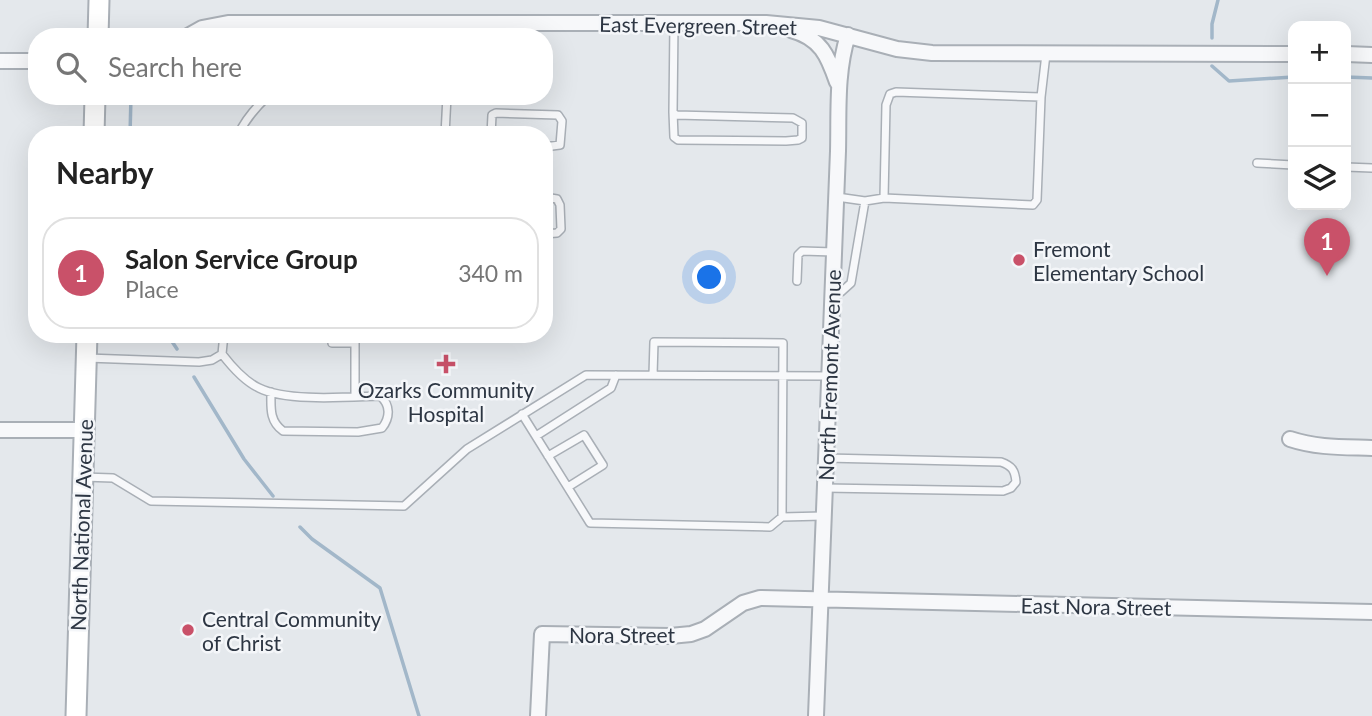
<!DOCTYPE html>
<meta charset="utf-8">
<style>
:root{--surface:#fff;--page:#f2f2f2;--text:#222;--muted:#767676;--line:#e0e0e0;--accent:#c95169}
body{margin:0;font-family:Lato,sans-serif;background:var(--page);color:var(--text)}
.controls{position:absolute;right:21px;top:21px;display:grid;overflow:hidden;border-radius:14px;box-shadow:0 7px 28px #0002}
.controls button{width:63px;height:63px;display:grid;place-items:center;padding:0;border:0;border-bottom:2px solid var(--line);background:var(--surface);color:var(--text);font:35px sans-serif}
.you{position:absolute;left:710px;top:278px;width:24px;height:24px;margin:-18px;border:5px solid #fff;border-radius:50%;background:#1a73e8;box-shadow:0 0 0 10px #1a73e833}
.badge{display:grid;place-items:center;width:46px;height:46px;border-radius:50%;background:var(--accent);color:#fff;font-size:23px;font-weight:700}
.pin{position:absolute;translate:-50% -58px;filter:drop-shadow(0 2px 4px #0008)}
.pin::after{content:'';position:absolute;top:37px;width:24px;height:21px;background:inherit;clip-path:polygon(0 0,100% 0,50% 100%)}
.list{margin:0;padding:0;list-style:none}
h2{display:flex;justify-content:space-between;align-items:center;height:91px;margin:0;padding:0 28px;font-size:30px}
h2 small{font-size:23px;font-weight:400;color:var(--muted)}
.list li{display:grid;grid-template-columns:46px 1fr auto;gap:21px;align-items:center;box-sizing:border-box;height:112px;margin:0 14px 14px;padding:0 14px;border:2px solid var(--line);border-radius:28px}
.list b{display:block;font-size:26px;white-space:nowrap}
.list p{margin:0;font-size:23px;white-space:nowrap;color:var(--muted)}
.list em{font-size:23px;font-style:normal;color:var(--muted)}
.icon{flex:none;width:38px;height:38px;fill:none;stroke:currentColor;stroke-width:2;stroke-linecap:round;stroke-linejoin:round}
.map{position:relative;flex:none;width:1372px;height:716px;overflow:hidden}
.search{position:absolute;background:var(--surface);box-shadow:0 7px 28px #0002;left:28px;top:28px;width:525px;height:77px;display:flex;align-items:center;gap:18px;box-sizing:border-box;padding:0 24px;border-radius:28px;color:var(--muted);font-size:26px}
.panel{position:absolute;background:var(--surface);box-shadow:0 7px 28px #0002;left:28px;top:126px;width:525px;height:217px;border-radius:28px}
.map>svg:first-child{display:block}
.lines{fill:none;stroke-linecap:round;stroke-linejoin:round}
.stream{stroke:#a2b7c9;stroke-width:3.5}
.service-casing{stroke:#a9afb6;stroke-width:10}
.minor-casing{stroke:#a9afb6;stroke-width:18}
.secondary-casing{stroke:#a9afb6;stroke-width:23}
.service{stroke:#f7f8fa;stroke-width:7}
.minor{stroke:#f7f8fa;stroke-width:14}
.secondary{stroke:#fff;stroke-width:19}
.poi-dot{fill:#c95169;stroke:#f4f6f9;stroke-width:2.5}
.labels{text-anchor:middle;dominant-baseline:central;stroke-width:5;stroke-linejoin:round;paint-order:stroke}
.street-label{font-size:21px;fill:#2d3643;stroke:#f4f6f9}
.poi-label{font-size:21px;fill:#2d3643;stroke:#f4f6f9;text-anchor:start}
</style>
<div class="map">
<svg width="1372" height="716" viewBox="0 0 1372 716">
<rect width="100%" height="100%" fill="#e4e8ec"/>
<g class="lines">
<!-- stream -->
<path class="stream" d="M1212,38V24L1218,0
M1212,66L1229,81L1293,77
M1346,77L1372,78
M130,135L131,96
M167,334L177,349
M194,377L244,459L273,496
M300,527L312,539L380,588L419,716"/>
<defs>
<path id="service" d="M673,112L674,137L678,140L786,141L798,140L802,138V123L793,118L676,115L673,112L674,23
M238,135C245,120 256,107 268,96
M445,135L447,96
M491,135L492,115L496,113L558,115L562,121L560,145L544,147
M1257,163L1293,165
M1346,167L1372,168
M544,197L557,199L560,205L561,229L557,233L544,234
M837,197L865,201L884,198L886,105L890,94L896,92L1041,97L1046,54
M884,198L1033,205L1037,200L1041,97
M797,281L798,255L802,251L834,252
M832,293L841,292L851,283L865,201
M332,334V343H355
M222,354C232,367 244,381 259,388C287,402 348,397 380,396C391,405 390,418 382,428L358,432L283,431C269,421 271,407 271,392
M87,358L199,362L212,360L222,354L224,334
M653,375L654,342L783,343L782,517
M355,397V334
M522,414L590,523L770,527L782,517L823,516
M536,436L611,388L616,375
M548,456L584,435L603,465L568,487
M83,477L113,478L151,501L404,506L467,449L586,375L829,376
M825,488L1003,491L1011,488L1016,482C1015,470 1012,466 1001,462L826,458"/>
<path id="minor" d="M791,30C821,38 828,56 837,82
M186,37L202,28L228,23H766L819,28L897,49L932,53L1293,54
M1346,54L1372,55
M0,61H37
M0,430H83
M1290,439C1317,448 1344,447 1372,448
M538,716L542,634L670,636L691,634L705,629L743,603L760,598L1372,612
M816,716L838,151C839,112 836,73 848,35"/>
<path id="secondary" d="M98,37L99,0
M94,135L95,96
M76,716L87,334"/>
</defs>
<!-- service casing -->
<use href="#service" class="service-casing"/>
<!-- minor casing -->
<use href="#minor" class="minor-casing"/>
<!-- secondary casing -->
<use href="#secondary" class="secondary-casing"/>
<!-- service -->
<use href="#service" class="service"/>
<!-- minor -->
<use href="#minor" class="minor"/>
<!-- secondary -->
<use href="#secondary" class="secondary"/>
</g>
<!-- markers -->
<g class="poi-dot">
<circle cx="1019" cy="260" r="7"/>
<path d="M442.5 353.5h7v7h7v7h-7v7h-7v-7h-7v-7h7z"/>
<circle cx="188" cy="630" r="7"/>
</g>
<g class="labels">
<!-- street labels -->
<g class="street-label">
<text transform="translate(698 25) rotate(1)">East Evergreen Street</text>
<text transform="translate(829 375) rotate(-88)">North Fremont Avenue</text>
<text transform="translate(81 525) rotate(-88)">North National Avenue</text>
<text transform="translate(1096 606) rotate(1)">East Nora Street</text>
<text x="622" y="634">Nora Street</text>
</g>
<!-- poi labels -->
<g class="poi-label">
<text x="1033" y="248">Fremont<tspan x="1033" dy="24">Elementary School</tspan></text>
<text x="446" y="389" text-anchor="middle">Ozarks Community<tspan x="446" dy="24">Hospital</tspan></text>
<text x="202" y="618">Central Community<tspan x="202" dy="24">of Christ</tspan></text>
</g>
</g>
</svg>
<div class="controls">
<button>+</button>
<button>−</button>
<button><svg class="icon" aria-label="layers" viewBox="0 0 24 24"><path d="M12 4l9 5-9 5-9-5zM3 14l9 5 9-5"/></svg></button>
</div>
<div class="you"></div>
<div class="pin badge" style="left:1327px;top:276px">1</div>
<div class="search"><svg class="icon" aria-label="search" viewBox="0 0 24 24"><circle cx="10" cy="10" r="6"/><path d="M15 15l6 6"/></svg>Search here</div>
<section class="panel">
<h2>Nearby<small></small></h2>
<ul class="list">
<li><span class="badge">1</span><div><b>Salon Service Group</b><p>Place</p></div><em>340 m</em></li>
</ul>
</section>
</div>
